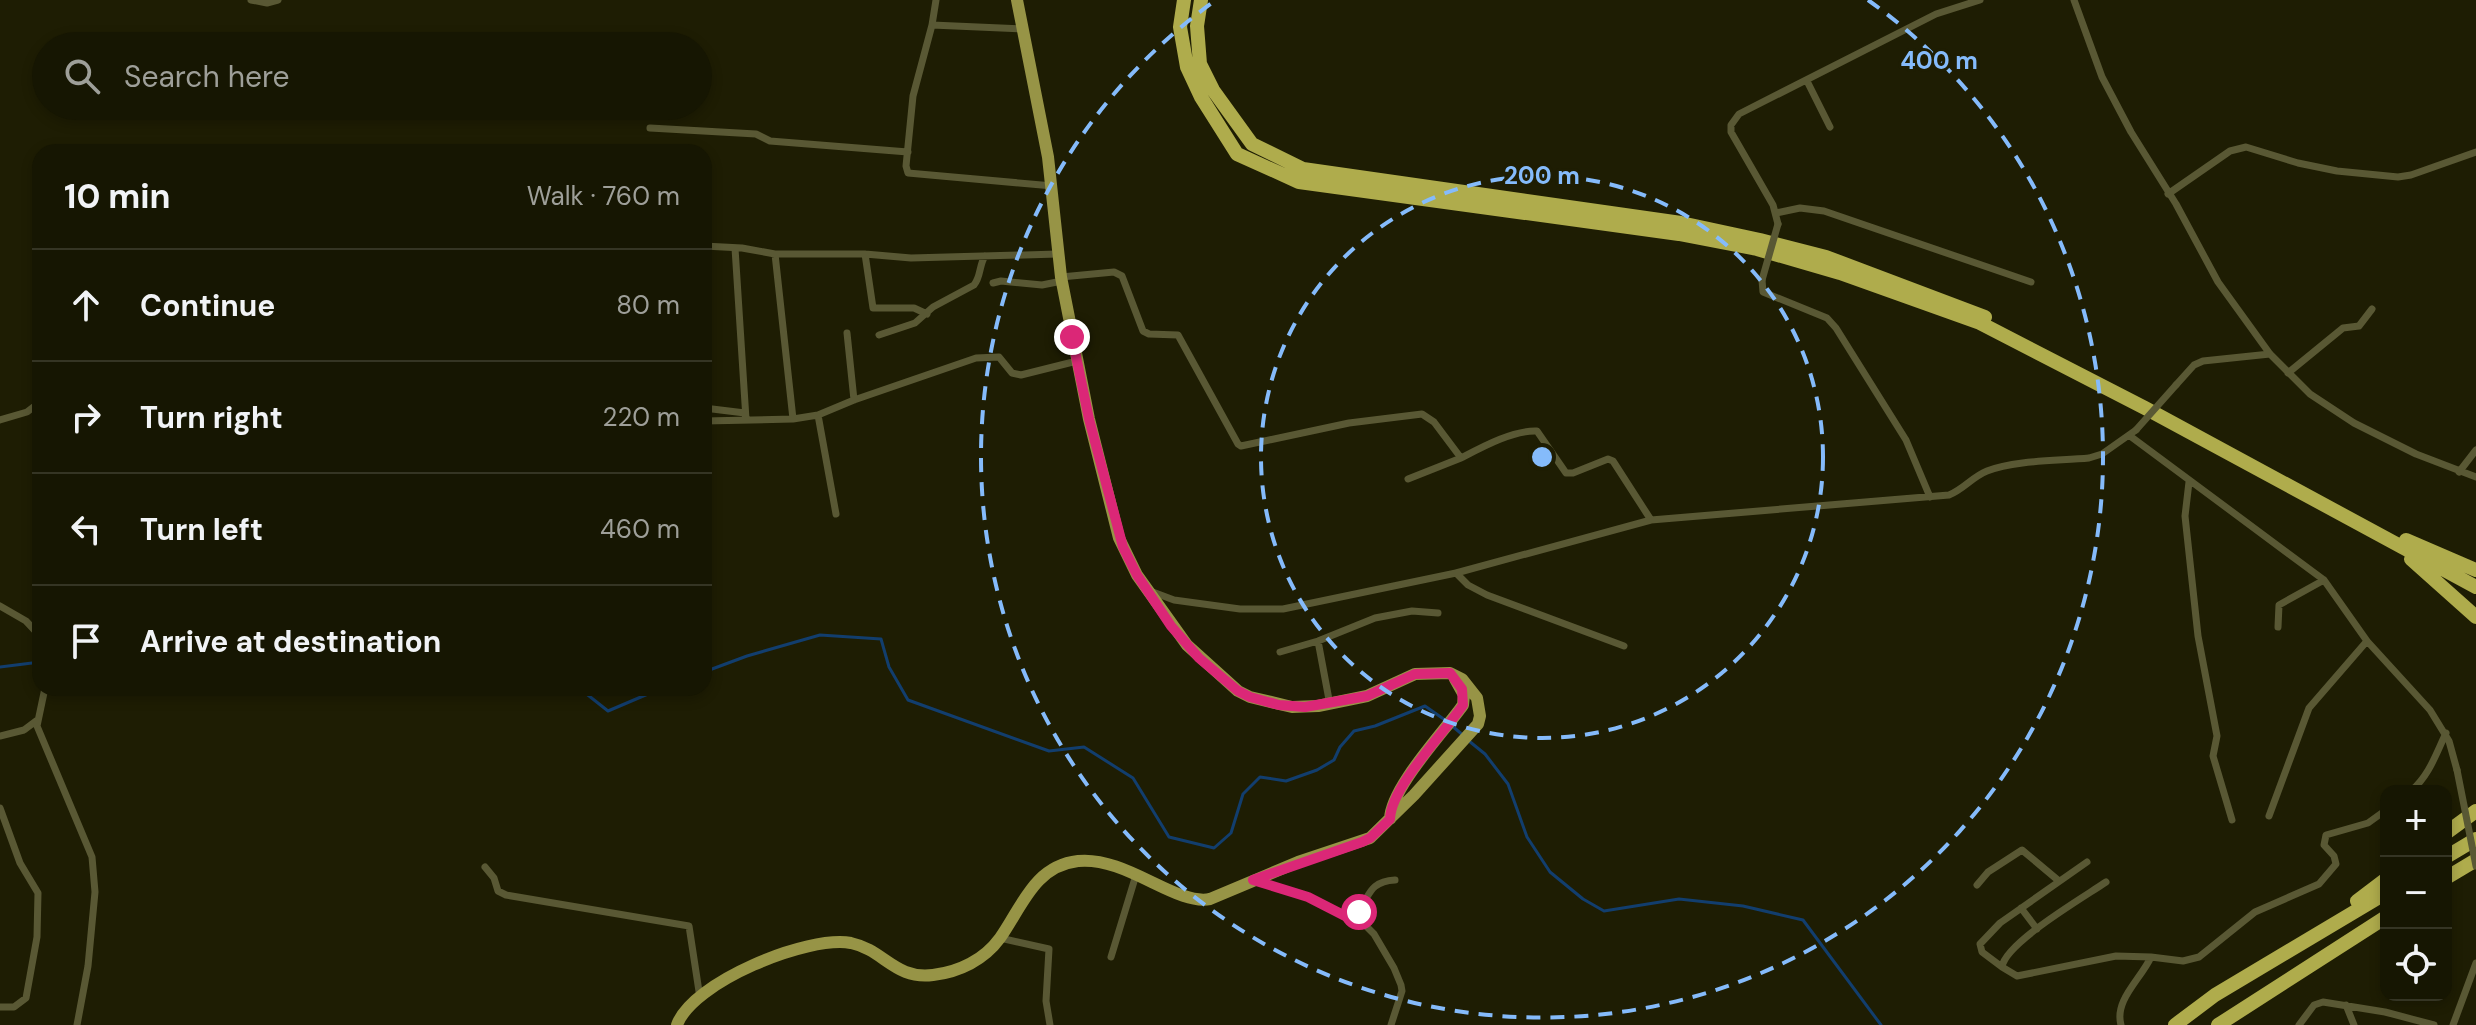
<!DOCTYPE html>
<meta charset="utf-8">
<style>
:root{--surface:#161602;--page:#1f1f0c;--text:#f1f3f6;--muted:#9e9f99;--line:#353524}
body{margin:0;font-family:"DM Sans",sans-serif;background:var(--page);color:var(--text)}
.controls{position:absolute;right:24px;bottom:24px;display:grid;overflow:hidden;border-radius:16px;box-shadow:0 4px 12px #0003}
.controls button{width:72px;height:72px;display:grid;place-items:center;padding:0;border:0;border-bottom:2px solid var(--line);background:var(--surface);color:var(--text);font:40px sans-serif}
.stop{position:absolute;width:24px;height:24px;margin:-18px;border:6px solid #db2777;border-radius:50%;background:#fff}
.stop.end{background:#db2777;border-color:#fff;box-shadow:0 2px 8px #0008}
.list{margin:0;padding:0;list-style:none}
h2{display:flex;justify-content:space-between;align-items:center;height:104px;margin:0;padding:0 32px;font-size:34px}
h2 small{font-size:26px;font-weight:400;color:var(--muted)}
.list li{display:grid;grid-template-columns:52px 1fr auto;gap:24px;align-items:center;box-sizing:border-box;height:112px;padding:0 32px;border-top:2px solid var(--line)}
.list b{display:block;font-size:30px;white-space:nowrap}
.list em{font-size:26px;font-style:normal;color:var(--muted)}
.icon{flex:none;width:44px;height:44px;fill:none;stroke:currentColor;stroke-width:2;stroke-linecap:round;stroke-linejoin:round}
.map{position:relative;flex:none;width:2476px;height:1025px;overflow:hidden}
.search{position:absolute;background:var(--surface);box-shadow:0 4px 12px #0003;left:32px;top:32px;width:680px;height:88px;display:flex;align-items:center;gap:20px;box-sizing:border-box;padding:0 28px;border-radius:44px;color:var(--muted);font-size:30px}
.panel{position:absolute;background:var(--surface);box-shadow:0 4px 12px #0003;left:32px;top:144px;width:680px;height:552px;border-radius:24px}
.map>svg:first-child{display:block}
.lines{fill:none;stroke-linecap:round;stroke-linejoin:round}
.stream{stroke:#123e6e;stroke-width:3}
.minor{stroke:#595834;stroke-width:7}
.primary{stroke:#979446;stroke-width:12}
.motorway{stroke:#afac4c;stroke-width:14}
.minor-bridge{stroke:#595834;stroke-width:7}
.route{stroke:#db2777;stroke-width:10}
.ring{fill:none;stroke:#85bbfb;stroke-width:4;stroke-dasharray:14 10}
.centre{fill:#85bbfb;stroke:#1e1d03;stroke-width:4}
.ring-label{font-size:24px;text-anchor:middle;font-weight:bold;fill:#85bbfb;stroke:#1e1d03;stroke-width:6;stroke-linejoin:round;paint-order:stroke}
</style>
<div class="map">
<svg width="2476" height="1025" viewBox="0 0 2476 1025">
<rect width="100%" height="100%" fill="#1e1d03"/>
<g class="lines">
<!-- stream -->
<path class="stream" d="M0,667L40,662
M704,672L747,656L820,635L881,639L889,667L908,700L1049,751L1084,747L1133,778L1169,837L1214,848L1231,833L1243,794L1260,777L1286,781L1317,770L1334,760L1340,747L1354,731L1375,726L1425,706L1445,720
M579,688L608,711L662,688
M1451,725L1464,736
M1469,741L1485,754L1508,784L1527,837L1550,872L1583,899L1604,911L1679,899L1743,906L1803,920L1881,1025"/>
<!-- minor -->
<path class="minor" d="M251,0L267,3L278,0
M936,0L932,25L913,96L906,166L908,173L1053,186
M2074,0L2102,77L2131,132L2176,204L2218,282L2270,354L2310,394L2354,423L2416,454L2476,477
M932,25L1022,29
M1807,81L1830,127
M650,128L756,134L770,141L908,152
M2168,194L2230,151L2246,147L2298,163L2337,171L2398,177L2411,175L2476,152
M1776,213L1800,208L1824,211L2031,282
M1778,224L1773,205L1731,132V125L1739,114L1936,14L1980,0
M704,246L742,248L775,254H865L911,258L1058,254
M735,248L746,419
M775,254L793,419
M865,254L873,308H914L927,314
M1061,277L1114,272L1122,276L1143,331L1149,334L1178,335L1238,444L1241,446L1349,423L1422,414L1434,422L1461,458C1482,447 1513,430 1537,431L1566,473H1573L1608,459L1613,461L1651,520
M1762,280L1763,292L1827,318L1836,328L1906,440L1930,497
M993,283L1001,281L1042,285L1062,281
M847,333L854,400
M879,335L915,323L933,307L974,285C981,277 979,265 985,256
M2288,373L2343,328L2359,326L2372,309
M2176,385L2194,365L2203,361L2270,354
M704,408L745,413
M818,415L836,514
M0,420L27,412L40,402
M704,421L793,419L818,415L854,400L976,358L999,357L1012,373L1021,375L1077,361
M2130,436L2324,580L2367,641L2430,710L2449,741L2457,770
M2459,472L2476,450
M1408,479L1461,458
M2189,482L2185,516L2198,636L2217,736L2213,756L2232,820
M1456,573L1468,585L1487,595L1624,646
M1150,591L1174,600L1240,609H1283L1456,573L1651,520L1949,495C1964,489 1972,477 1987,471C2015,460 2058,461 2089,458L2102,454L2136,430
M0,606L26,621L40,636
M2278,627L2279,605L2324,580
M1318,641L1330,705
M1280,652L1318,641L1375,618L1412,611L1438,613
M45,688L37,726L92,857L95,892L88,966L77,1025
M0,736L24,730L36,721
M2411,791C2429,776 2436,754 2446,733
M0,808L20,863L38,893L37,937L26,998L14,1007H0
M2269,816L2309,708L2367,641
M485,867L494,878L498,891L506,895L689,926L700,998
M1255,880L1308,897L1366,926L1374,934L1394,968L1401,985L1402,991L1391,1025
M2106,882C2084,897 2005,943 2002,967L2017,976L2116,956L2151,957
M1977,885L1988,872L2022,850L2059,881
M2021,908L2037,929
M1349,918C1372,905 1362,882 1395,880
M1000,938L1049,949L1046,1001L1050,1025
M1111,957L1136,875
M2002,967L1982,952L1980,944L2000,923L2087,862
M2346,1005L2354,1025
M2121,1025C2114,1000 2141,979 2151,957L2183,961L2199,957L2255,912L2319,884L2336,864L2334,856L2324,845L2326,835L2368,823L2386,810
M2299,1025L2314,1005L2323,1002L2385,1012L2434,1025
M2453,1025L2476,963"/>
<!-- primary -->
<path class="primary" d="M1390,819C1391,787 1444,732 1463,705L1464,695L1455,679
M677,1025C692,982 808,935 851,943C884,950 895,980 933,975C959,972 984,960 1000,938C1022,907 1034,866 1078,861C1126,856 1176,906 1210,899L1298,862L1370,838L1414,795L1478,724L1480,716L1477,698L1462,679L1450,673L1415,674L1367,696L1318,706L1292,707L1250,697L1238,691L1187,645L1137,575L1119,538L1089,419L1061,277L1048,157L1017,0"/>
<!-- motorway -->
<path class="motorway" d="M1184,0L1180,27L1187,67L1201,97L1237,154L1299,182L1679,234L1757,249L1840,273L1980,323L2145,408L2476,587
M1201,0L1197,26L1200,64L1213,90L1252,144L1303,169L1681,223L1760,240L1826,257L1985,317
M2406,540L2476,570
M2411,559L2476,617
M2446,833L2476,811
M2446,857L2476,839
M2446,878L2476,860
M2357,901L2386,879
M2175,1025L2215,995L2386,893
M2218,1025L2386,917"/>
<!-- minor-bridge -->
<path class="minor-bridge" d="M1762,280L1778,224
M2136,430L2176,385
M2457,770L2476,866"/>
</g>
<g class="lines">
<!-- route -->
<path class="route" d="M1072,337L1089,419L1123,547L1137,575L1171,626L1199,658L1238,691L1250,697L1279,705L1305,707L1367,696L1415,674L1450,673L1462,689L1463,705C1444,733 1391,787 1390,819L1370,838L1362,842L1253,880L1308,897L1349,918L1359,912"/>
</g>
<!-- distance rings -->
<g class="ring">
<circle cx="1542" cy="457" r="281"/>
<path d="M1868 0A561 561 0 1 1 1216 0"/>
</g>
<circle cx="1542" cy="457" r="12" class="centre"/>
<g class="ring-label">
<text x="1939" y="69">400 m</text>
<text x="1542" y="184">200 m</text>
</g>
</svg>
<div class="controls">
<button>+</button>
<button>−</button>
<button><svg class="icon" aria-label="locate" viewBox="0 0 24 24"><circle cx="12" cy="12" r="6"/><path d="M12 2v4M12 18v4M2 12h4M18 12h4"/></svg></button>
</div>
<div class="stop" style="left:1359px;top:912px"></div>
<div class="stop end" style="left:1072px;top:337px"></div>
<div class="search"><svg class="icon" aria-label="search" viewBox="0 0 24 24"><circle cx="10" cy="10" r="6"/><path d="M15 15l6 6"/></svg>Search here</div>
<section class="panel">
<h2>10 min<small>Walk · 760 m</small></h2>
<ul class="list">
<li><svg class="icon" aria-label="ahead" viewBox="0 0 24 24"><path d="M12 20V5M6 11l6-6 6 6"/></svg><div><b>Continue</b></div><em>80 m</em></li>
<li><svg class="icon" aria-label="right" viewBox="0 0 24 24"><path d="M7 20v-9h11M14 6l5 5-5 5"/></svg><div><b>Turn right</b></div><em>220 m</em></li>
<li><svg class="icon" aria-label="left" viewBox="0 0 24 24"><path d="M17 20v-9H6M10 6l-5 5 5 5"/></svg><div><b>Turn left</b></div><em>460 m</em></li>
<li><svg class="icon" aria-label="arrive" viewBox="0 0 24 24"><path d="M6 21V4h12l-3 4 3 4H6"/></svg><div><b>Arrive at destination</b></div></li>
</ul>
</section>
</div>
